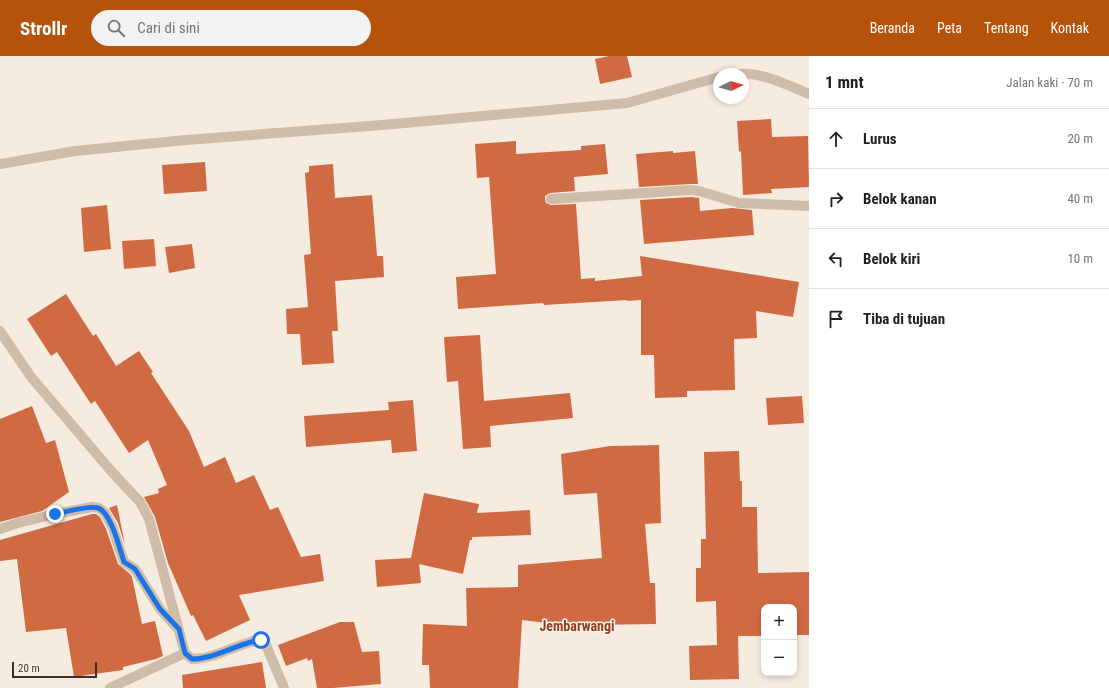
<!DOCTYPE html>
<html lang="id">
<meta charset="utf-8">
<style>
:root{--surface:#fff;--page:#f2f2f2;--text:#222;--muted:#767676;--line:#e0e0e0;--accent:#b45309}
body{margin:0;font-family:"Roboto Condensed",sans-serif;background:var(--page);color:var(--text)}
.controls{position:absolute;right:12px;bottom:12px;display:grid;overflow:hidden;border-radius:8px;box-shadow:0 2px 6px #0003}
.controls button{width:36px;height:36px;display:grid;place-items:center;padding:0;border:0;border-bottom:1px solid var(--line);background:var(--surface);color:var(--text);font:20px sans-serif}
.compass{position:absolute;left:713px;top:12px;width:36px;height:36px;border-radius:50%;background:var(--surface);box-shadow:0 2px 6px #0003;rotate:85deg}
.scale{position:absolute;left:12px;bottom:10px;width:85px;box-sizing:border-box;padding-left:4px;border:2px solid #3b302a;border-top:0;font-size:11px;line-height:14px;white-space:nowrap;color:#3b302a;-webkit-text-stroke:3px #fcf5ec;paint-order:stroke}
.stop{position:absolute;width:12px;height:12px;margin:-9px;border:3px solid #1a73e8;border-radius:50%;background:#fff}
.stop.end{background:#1a73e8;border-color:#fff;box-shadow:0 1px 4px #0008}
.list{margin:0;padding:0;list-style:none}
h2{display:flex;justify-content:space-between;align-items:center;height:52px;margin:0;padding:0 16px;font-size:17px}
h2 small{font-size:13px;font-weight:400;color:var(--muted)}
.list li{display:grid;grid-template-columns:26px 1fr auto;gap:12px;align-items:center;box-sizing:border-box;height:60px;padding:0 16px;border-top:1px solid var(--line)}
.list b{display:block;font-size:15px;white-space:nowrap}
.list em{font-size:13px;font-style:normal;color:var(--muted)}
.icon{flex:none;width:22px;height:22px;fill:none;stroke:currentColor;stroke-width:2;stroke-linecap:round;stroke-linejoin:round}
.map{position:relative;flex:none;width:809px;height:632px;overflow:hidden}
header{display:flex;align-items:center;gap:24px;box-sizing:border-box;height:56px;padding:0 20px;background:var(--accent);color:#fff}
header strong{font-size:19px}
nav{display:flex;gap:22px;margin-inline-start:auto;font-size:14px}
.search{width:280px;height:36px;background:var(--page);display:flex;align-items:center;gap:10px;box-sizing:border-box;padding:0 14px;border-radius:22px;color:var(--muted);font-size:15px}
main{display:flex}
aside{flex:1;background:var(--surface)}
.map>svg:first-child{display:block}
.building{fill:#cf6a43}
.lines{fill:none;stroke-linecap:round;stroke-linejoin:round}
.street{stroke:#cfbca9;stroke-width:10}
.route{stroke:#1a73e8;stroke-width:5}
.labels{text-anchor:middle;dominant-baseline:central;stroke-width:3;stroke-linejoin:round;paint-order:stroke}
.quarter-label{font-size:14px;font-weight:bold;fill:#913c1c;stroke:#fcf5ec}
</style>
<header>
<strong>Strollr</strong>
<div class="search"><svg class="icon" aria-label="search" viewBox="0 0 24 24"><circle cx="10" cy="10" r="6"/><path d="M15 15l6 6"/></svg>Cari di sini</div>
<nav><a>Beranda</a><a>Peta</a><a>Tentang</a><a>Kontak</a></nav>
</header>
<main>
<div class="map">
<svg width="809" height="632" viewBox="0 0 809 632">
<rect width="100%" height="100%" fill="#f5ebdf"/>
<!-- building -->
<path class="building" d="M609,0H627L632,21L600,28L595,3Z
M771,63L772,81L808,80L809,131L771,133L772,137L743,139L741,95L739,96L737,65Z
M516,85V98L581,94V90L605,88L608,118L574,121L575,135L550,137L545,140V143L546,147L551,149L576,148L581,223L595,222V225L642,220L640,200L799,226L793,261L756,255L757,282L734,283L735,334L687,335V341L655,342L654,299H641V244L627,245V244L544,249L543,247L458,253L456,221L496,218L489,121L477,122L475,88Z
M673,95V97L695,95L698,128H691L639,131L636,98Z
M205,106L207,135L164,138L162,109Z
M333,108L335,142L372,139L377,200H383L384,221L335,225L338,275H332L334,307L302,309L300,278H287L286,253L308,251L304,199L311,198L305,117L309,116V110Z
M691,141L699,142L700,155L732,152L752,154L754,179L644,188L640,144Z
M107,149L111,193L84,196L81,152Z
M154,183L156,210L124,213L122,185Z
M192,188L195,212L169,217L165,191Z
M66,238L93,280L96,278L116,310L139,295L153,316L151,317L189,375L204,411L225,401L236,427L254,419L270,454L278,451L301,501L320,498L324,525L239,539L250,564L206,585L193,559L191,560L168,507L155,461L144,441L159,437L158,433L167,429L148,384L129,397L95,345L91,348L57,296L51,300L27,263Z
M480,279L484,345L570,337L573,362L490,370L491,391L463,393L458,325L447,326L444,281Z
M802,340L804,367L768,369L766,342Z
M413,344L417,395L392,397L391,384L306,391L304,360L389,354L388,346Z
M32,350L46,387L55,384L69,436L42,455L0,466V363Z
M659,389L661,467L645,468L650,527H655L656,568L588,569V572L522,564L518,632H430L429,609H422L423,568L467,570L466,532L518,531V509L602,502L597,437L564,439L561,398L610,390Z
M739,395L740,425H742V451H757L758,517L809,516V579H794V551H764V580H738L739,623L690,624L689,590L717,589L716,545L696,546V512H701V483H706L704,396Z
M424,437L479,448L477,457L530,454L531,479L472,481V484H470L463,518L419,508L421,527L377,531L375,504L411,502Z
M117,449L125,489L118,467L109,452Z
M92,458H96L100,461L106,473L118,508L130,518L132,521L142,568L155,565L163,600L156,603L123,611V614L74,621L66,572L26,576L17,503L0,505V484Z
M340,566H354L362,596L379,595L381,628L333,632H317L312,603L308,605L307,602L286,610L278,589Z
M262,606L266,632H183L182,619Z"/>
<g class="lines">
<!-- street -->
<path class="street" d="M741,18C761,16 790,30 809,38
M0,108L75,95L186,84L382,69L627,47L719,21
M551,143L691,134L699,135L739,147L809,150
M0,275L31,321L112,416L140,446L149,463L185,597L192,603C216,603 237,587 261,584L266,589L284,632
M0,473L18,467L55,458L92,451L99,452L105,457L112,470L124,506L135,513L160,553L177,572
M110,632L185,597"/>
</g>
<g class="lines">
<!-- route -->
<path class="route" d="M55,458C65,456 90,449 98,452C111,456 120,494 124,506L135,513L160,553L179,573L185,597L192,603C216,603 237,587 261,584"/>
</g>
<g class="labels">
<!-- quarter labels -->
<g class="quarter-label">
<text x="577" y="570">Jembarwangi</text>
</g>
</g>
</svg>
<div class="controls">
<button>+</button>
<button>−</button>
</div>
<svg class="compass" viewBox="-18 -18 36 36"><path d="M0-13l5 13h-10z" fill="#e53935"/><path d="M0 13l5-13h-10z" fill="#767676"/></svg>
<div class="scale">20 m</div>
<div class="stop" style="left:261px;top:584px"></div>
<div class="stop end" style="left:55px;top:458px"></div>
</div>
<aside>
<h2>1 mnt<small>Jalan kaki · 70 m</small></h2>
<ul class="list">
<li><svg class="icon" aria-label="ahead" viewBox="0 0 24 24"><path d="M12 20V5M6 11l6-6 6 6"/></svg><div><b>Lurus</b></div><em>20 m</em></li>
<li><svg class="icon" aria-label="right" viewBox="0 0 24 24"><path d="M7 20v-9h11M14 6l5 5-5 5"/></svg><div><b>Belok kanan</b></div><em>40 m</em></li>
<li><svg class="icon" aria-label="left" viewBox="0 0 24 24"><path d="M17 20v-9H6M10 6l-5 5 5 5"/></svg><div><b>Belok kiri</b></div><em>10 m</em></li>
<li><svg class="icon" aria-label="arrive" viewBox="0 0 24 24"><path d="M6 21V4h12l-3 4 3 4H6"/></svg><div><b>Tiba di tujuan</b></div></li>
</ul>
</aside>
</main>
